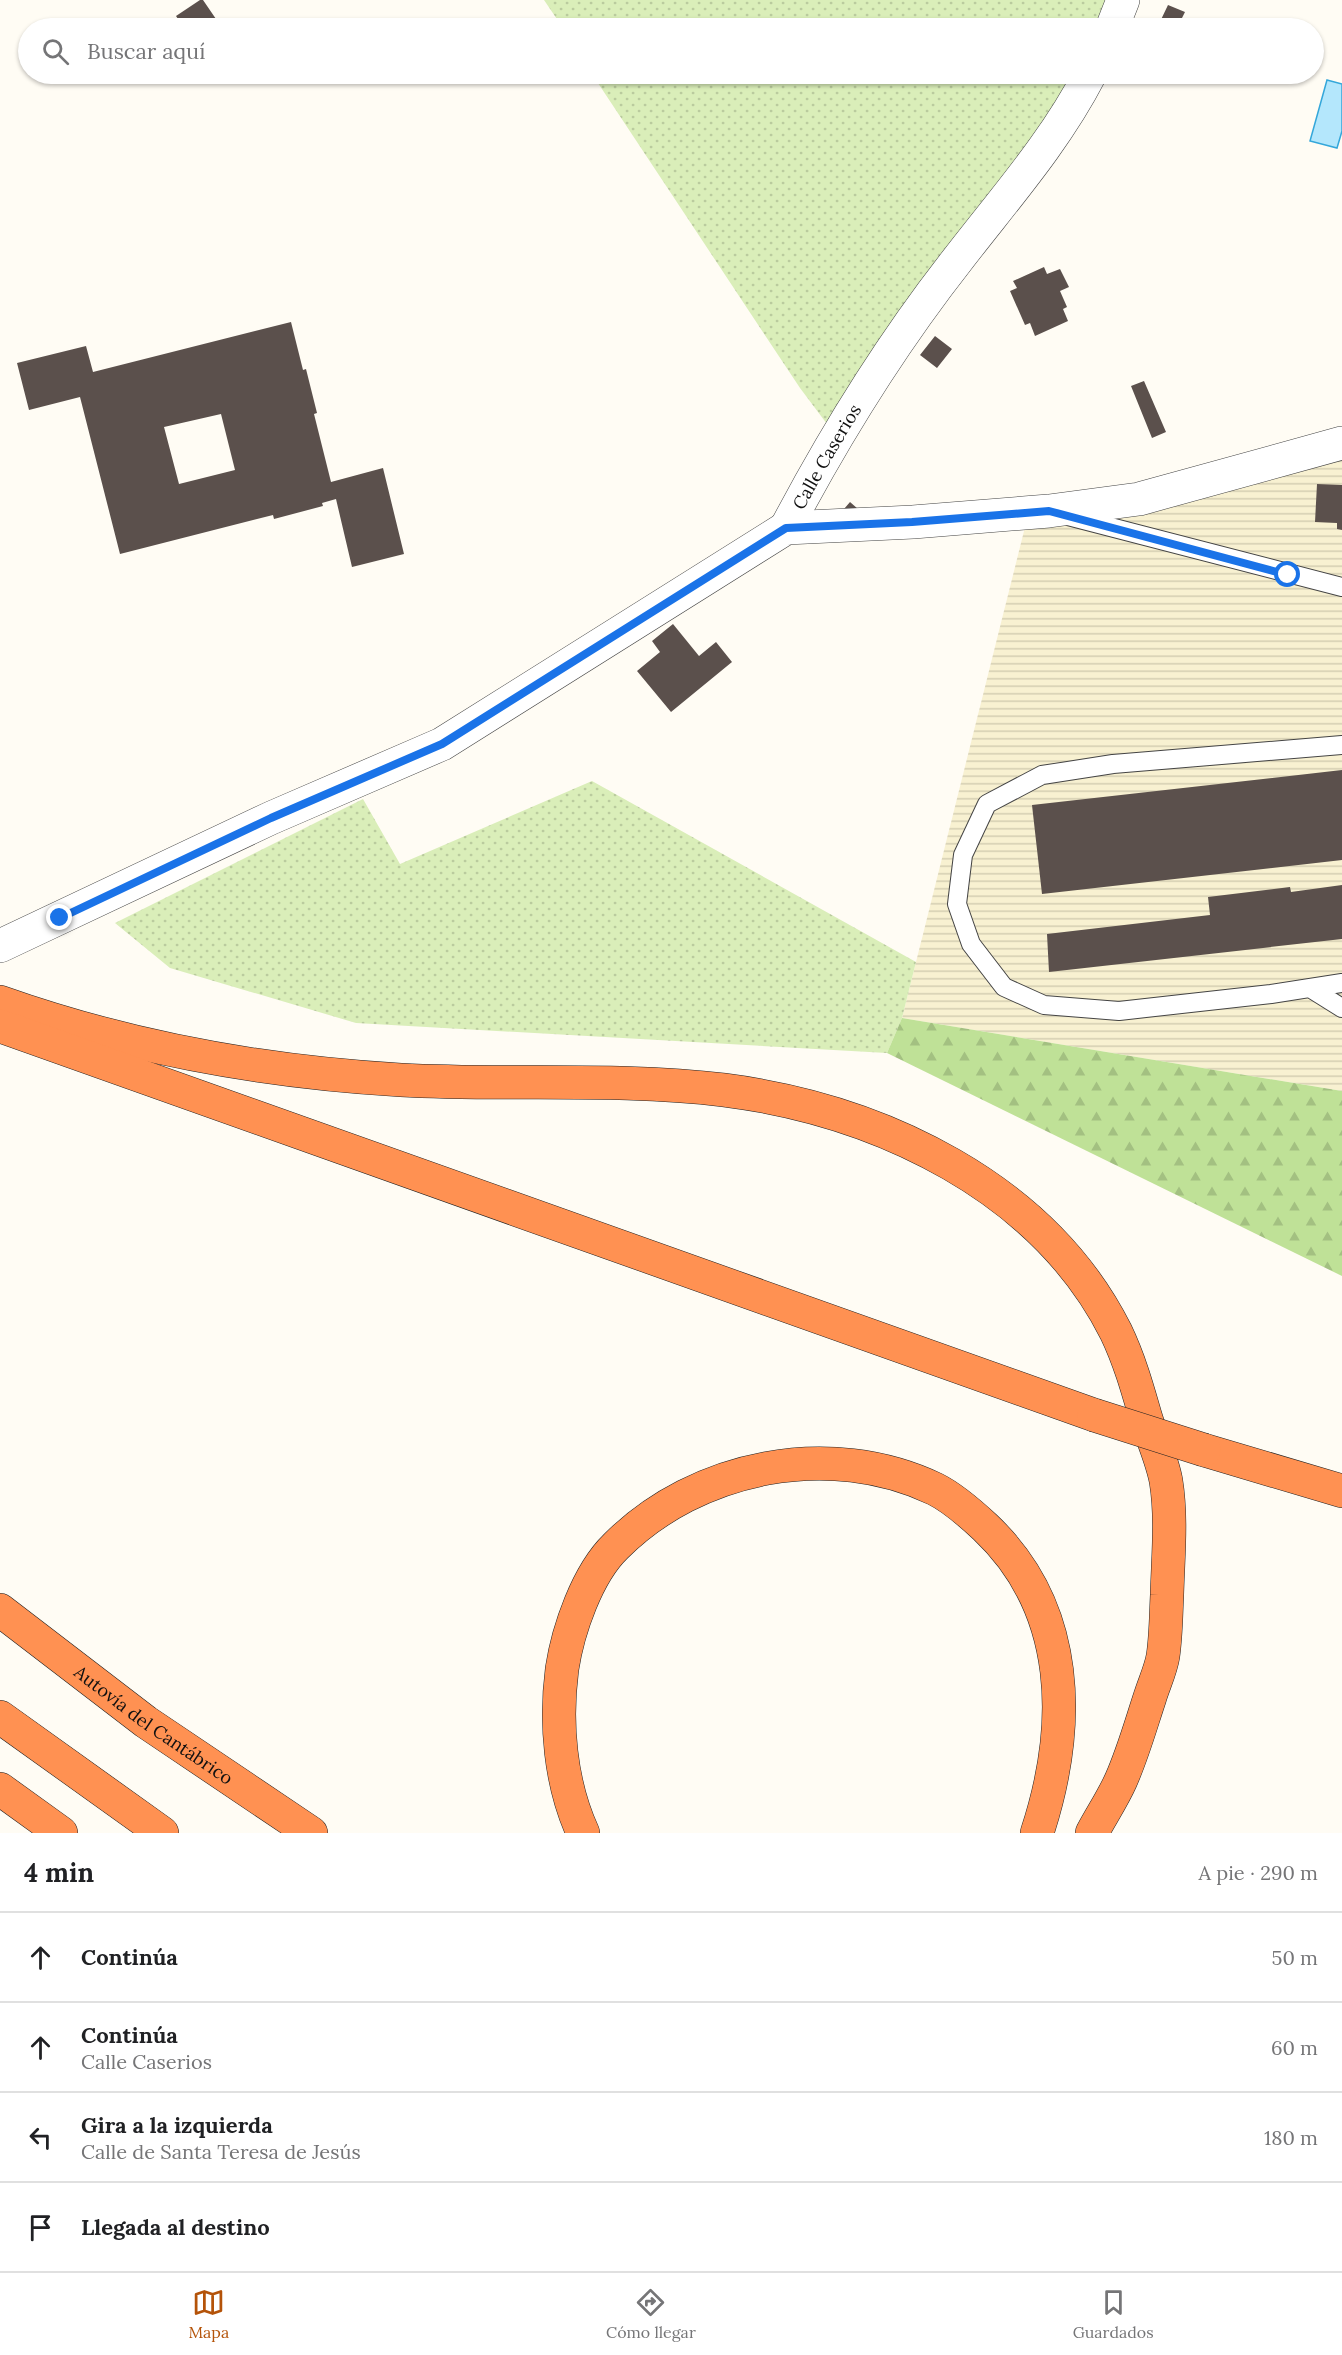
<!DOCTYPE html>
<html lang="es">
<meta charset="utf-8">
<style>
:root{--surface:#fff;--page:#f2f2f2;--text:#202124;--muted:#757577;--line:#e0e0e0;--accent:#b45309}
body{margin:0;font-family:Lora,serif;background:var(--page);color:var(--text)}
.stop{position:absolute;width:18px;height:18px;margin:-14px;border:4px solid #1a73e8;border-radius:50%;background:#fff}
.stop.end{background:#1a73e8;border-color:#fff;box-shadow:0 2px 6px #0008}
.list{margin:0;padding:0;list-style:none}
h2{display:flex;justify-content:space-between;align-items:center;height:78px;margin:0;padding:0 24px;font-size:26px}
h2 small{font-size:20px;font-weight:400;color:var(--muted)}
.list li{display:grid;grid-template-columns:39px 1fr auto;gap:18px;align-items:center;box-sizing:border-box;height:90px;padding:0 24px;border-top:2px solid var(--line)}
.list b{display:block;font-size:22px;white-space:nowrap}
.list p{margin:0;font-size:20px;white-space:nowrap;color:var(--muted)}
.list em{font-size:20px;font-style:normal;color:var(--muted)}
.icon{flex:none;width:33px;height:33px;fill:none;stroke:currentColor;stroke-width:2;stroke-linecap:round;stroke-linejoin:round}
.map{position:relative;flex:none;width:1342px;height:1833px;overflow:hidden}
.search{position:absolute;background:var(--surface);box-shadow:0 2px 4px #0004;left:18px;right:18px;top:18px;height:66px;display:flex;align-items:center;gap:15px;box-sizing:border-box;padding:0 21px;border-radius:33px;color:var(--muted);font-size:22px}
.sheet{height:438px;background:var(--surface)}
nav{display:flex;justify-content:space-around;align-items:center;box-sizing:border-box;height:84px;border-top:2px solid var(--line);background:var(--surface);font-size:16px;color:var(--muted)}
nav a{display:grid;justify-items:center;gap:3px}
nav .on{color:var(--accent)}
.map>svg:first-child{display:block}
.farmland{fill:url(#farmland-rules)}
.green{fill:url(#green-dots)}
.forest{fill:url(#forest-firs)}
.water{fill:#b4e7fc;stroke:#34a7da;stroke-width:1.5}
.building{fill:#5b504c;fill-rule:evenodd}
.lines{fill:none;stroke-linecap:round;stroke-linejoin:round}
.lane-casing{stroke:#444;stroke-width:20}
.street-casing{stroke:#444;stroke-width:34}
.highway-casing{stroke:#222;stroke-width:34}
.lane{stroke:#fff;stroke-width:18}
.street{stroke:#fff;stroke-width:33}
.highway{stroke:#ff9152;stroke-width:33}
.highway-bridge-casing{stroke:#222;stroke-width:34;stroke-linecap:butt}
.highway-bridge{stroke:#ff9152;stroke-width:33}
.route{stroke:#1a73e8;stroke-width:8}
.labels{text-anchor:middle;dominant-baseline:central;stroke-width:6;stroke-linejoin:round;paint-order:stroke}
.street-label{font-size:18px;fill:#111;stroke:#fff}
</style>
<div class="map">
<svg width="1342" height="1833" viewBox="0 0 1342 1833">
<defs>
<pattern id="farmland-rules" width="6" height="5" patternUnits="userSpaceOnUse" patternTransform="scale(1.5)"><rect width="6" height="5" fill="#f8f1d1"/><path d="M0 2.5h6" fill="none" stroke="#d4ceb2"/></pattern>
<pattern id="green-dots" width="8" height="8" patternUnits="userSpaceOnUse" patternTransform="scale(1.5)"><rect width="8" height="8" fill="#daeeb9"/><path d="M2 2h.1M6 6h.1" fill="none" stroke="#bacb9e" stroke-width="1.8" stroke-linecap="round"/></pattern>
<pattern id="forest-firs" width="22" height="20" patternUnits="userSpaceOnUse" patternTransform="scale(1.5)"><rect width="22" height="20" fill="#bfe197"/><path d="M5 1l3.5 6h-7zM16 11l3.5 6h-7z" fill="#a3c081"/></pattern>
</defs>
<rect width="100%" height="100%" fill="#fffcf4"/>
<!-- farmland -->
<path class="farmland" d="M1342,455V1091L902,1018L1025,527Z"/>
<!-- green -->
<path class="green" d="M544,0H1113L1102,28H563Z
M592,74H1083L1025,158L894,318L827,424L800,388Z
M592,781L916,962L902,1018L887,1053L356,1023L170,968L115,923L363,799L400,864Z"/>
<!-- forest -->
<path class="forest" d="M902,1018L1342,1091V1276L887,1053Z"/>
<!-- water -->
<path class="water" d="M1327,80L1342,84V131L1337,148L1310,141Z"/>
<!-- building -->
<path class="building" d="M200,0H203L216,19L203,28H184L176,16Z
M1168,5L1185,12L1177,28H1157Z
M1044,267L1047,274L1060,269L1069,287L1060,291L1067,307L1063,309L1068,321L1035,336L1030,323L1025,325L1010,291L1017,288L1013,281Z
M291,322L303,370L306,369L317,413L314,414L331,482L383,468L404,554L352,567L336,499L322,503L323,506L274,519L273,515L120,554L80,397L29,410L17,363L86,346L93,372ZM221,414L235,470L179,484L164,427Z
M935,336L952,349L937,368L920,355Z
M1144,381L1166,432L1152,438L1131,386Z
M1317,484L1342,485V530L1337,529V523L1315,522Z
M850,502L858,509H844Z
M673,624L699,656L716,642L732,662L671,712L637,671L660,652L652,641Z
M1342,770V860L1042,894L1032,805Z
M1342,885V939L1049,972L1047,934L1210,915L1208,897L1290,887L1291,892Z"/>
<g class="lines">
<defs>
<path id="lane" d="M1068,516L1342,587
M1342,745L1113,764L1042,775L987,804L963,855L957,904L971,944L1004,987L1044,1005L1119,1011L1271,994L1342,983
M1310,988L1342,1008"/>
<g id="street">
<path d="M1112,28L1123,0"/>
<path id="s1" d="M786,528C836,433 892,343 958,259C1005,198 1055,142 1090,74"/>
<path d="M0,946L271,818L442,744L786,528L913,522L1049,511L1139,499L1342,443"/>
</g>
<g id="highway">
<path d="M0,1002C130,1048 264,1072 401,1080C509,1086 616,1077 724,1090C880,1110 1043,1187 1116,1332C1129,1359 1137,1387 1145,1415C1151,1436 1162,1459 1166,1481C1172,1518 1168,1557 1167,1595C1166,1614 1166,1636 1163,1656C1161,1669 1154,1684 1150,1697C1141,1724 1133,1753 1121,1780C1113,1798 1101,1816 1092,1833"/>
<path d="M0,1026C365,1156 729,1287 1094,1415"/>
<path d="M1204,1450L1342,1491"/>
<path id="s2" d="M0,1610L146,1722L311,1833"/>
<path d="M0,1717L162,1833"/>
<path d="M0,1789L61,1833"/>
<path d="M583,1833C560,1783 555,1723 562,1669C568,1630 587,1574 616,1546C697,1465 830,1439 935,1489C953,1498 970,1513 985,1527C1072,1609 1072,1726 1037,1833"/>
</g>
</defs>
<!-- lane casing -->
<use href="#lane" class="lane-casing"/>
<!-- street casing -->
<use href="#street" class="street-casing"/>
<!-- highway casing -->
<use href="#highway" class="highway-casing"/>
<!-- lane -->
<use href="#lane" class="lane"/>
<!-- street -->
<use href="#street" class="street"/>
<!-- highway -->
<use href="#highway" class="highway"/>
<defs>
<path id="highway-bridge" d="M1094,1415L1204,1450"/>
</defs>
<!-- highway-bridge casing -->
<use href="#highway-bridge" class="highway-bridge-casing"/>
<!-- highway-bridge -->
<use href="#highway-bridge" class="highway-bridge"/>
</g>
<g class="lines">
<!-- route -->
<path class="route" d="M60,918L271,818L442,744L786,528L912,522L1049,511L1288,575"/>
</g>
<g class="labels">
<!-- street labels -->
<g class="street-label">
<text stroke="none"><textPath href="#s1" startOffset="82">Calle Caserios</textPath></text>
<text stroke="none"><textPath href="#s2" startOffset="192">Autovía del Cantábrico</textPath></text>
</g>
</g>
</svg>
<div class="stop" style="left:1288px;top:575px"></div>
<div class="stop end" style="left:60px;top:918px"></div>
<div class="search"><svg class="icon" aria-label="search" viewBox="0 0 24 24"><circle cx="10" cy="10" r="6"/><path d="M15 15l6 6"/></svg>Buscar aquí</div>
</div>
<section class="sheet">
<h2>4 min<small>A pie · 290 m</small></h2>
<ul class="list">
<li><svg class="icon" aria-label="ahead" viewBox="0 0 24 24"><path d="M12 20V5M6 11l6-6 6 6"/></svg><div><b>Continúa</b></div><em>50 m</em></li>
<li><svg class="icon" aria-label="ahead" viewBox="0 0 24 24"><path d="M12 20V5M6 11l6-6 6 6"/></svg><div><b>Continúa</b><p>Calle Caserios</p></div><em>60 m</em></li>
<li><svg class="icon" aria-label="left" viewBox="0 0 24 24"><path d="M17 20v-9H6M10 6l-5 5 5 5"/></svg><div><b>Gira a la izquierda</b><p>Calle de Santa Teresa de Jesús</p></div><em>180 m</em></li>
<li><svg class="icon" aria-label="arrive" viewBox="0 0 24 24"><path d="M6 21V4h12l-3 4 3 4H6"/></svg><div><b>Llegada al destino</b></div></li>
</ul>
</section>
<nav>
<a class="on"><svg class="icon" aria-label="map" viewBox="0 0 24 24"><path d="M3 6l6-2 6 2 6-2v14l-6 2-6-2-6 2zM9 4v14M15 6v14"/></svg>Mapa</a>
<a><svg class="icon" aria-label="directions" viewBox="0 0 24 24"><path d="M12 3l9 9-9 9-9-9zM9 14v-3h6M13 9l2 2-2 2"/></svg>Cómo llegar</a>
<a><svg class="icon" aria-label="saved" viewBox="0 0 24 24"><path d="M7 4h10v16l-5-4-5 4z"/></svg>Guardados</a>
</nav>
